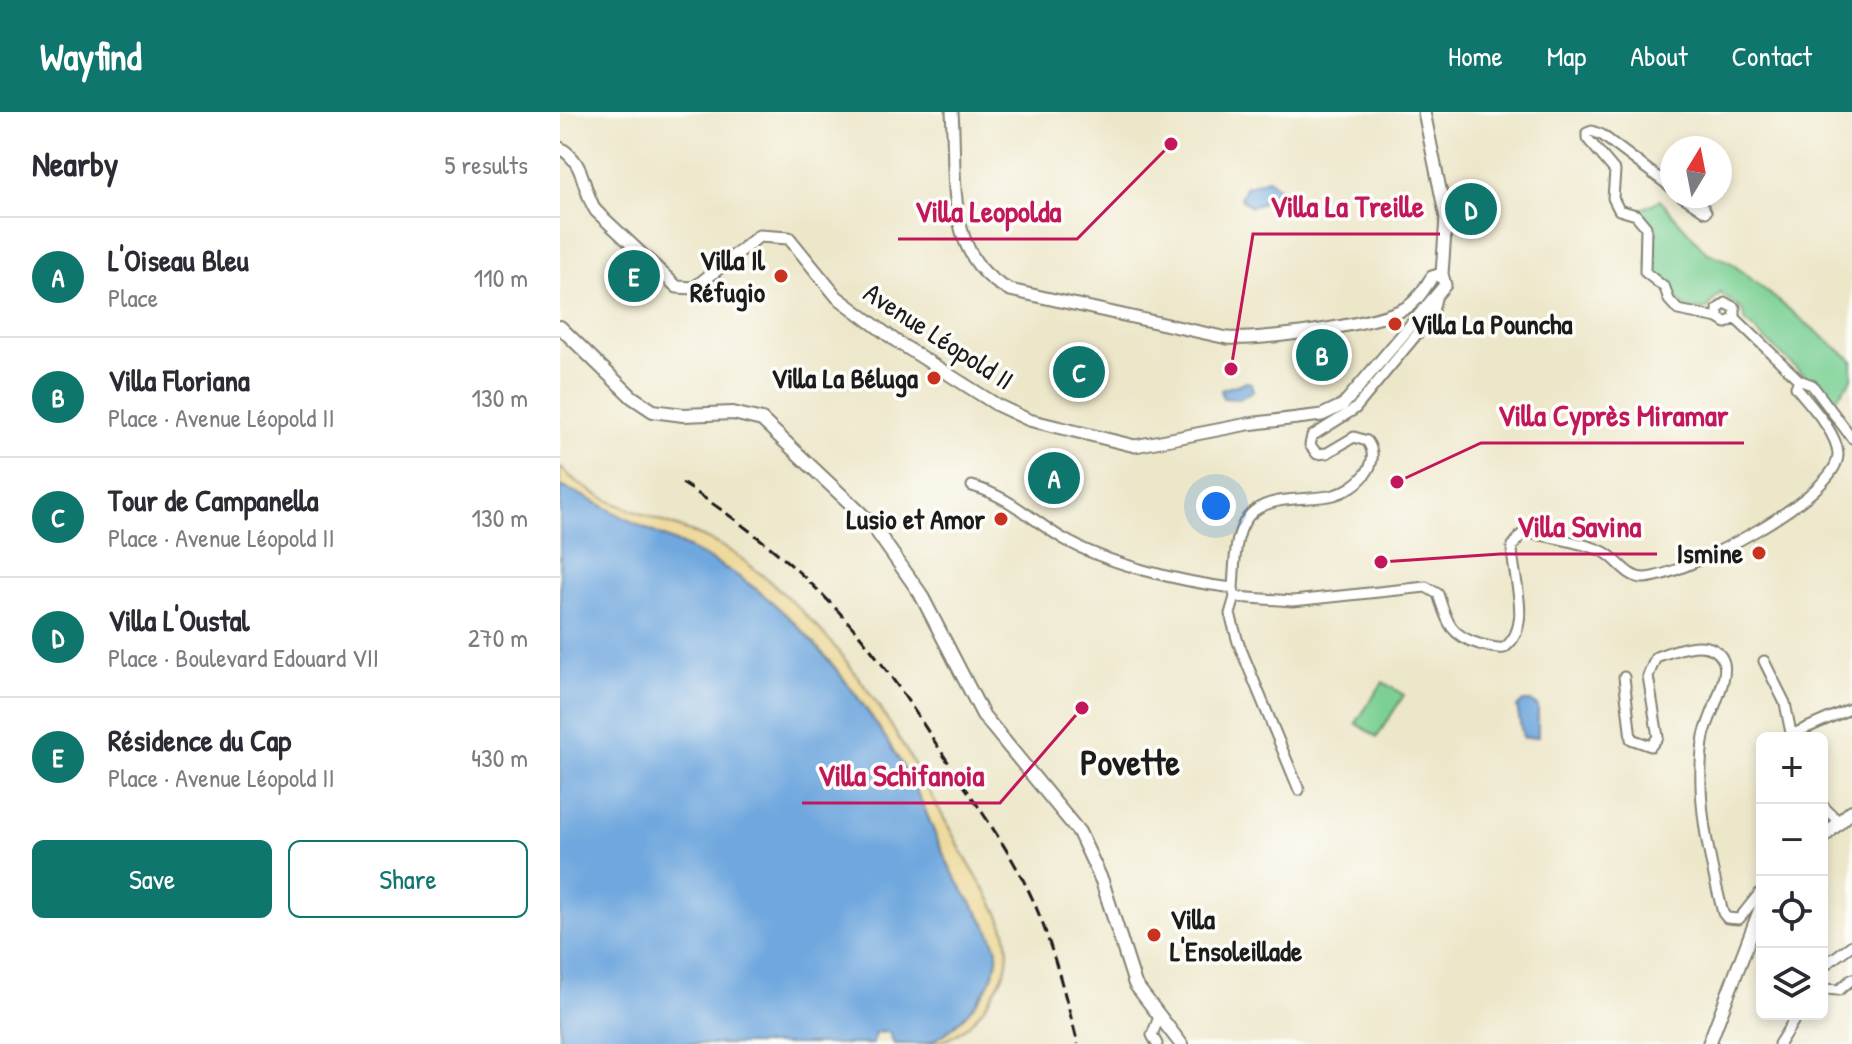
<!DOCTYPE html>
<meta charset="utf-8">
<style>
:root{--surface:#fff;--page:#f7f7f7;--text:#2b2b33;--muted:#7c7c81;--line:#e1e1e2;--accent:#0f766e}
body{margin:0;font-family:"Patrick Hand",sans-serif;background:var(--page);color:var(--text)}
.controls{position:absolute;right:24px;bottom:24px;display:grid;overflow:hidden;border-radius:12px;box-shadow:0 4px 12px #0003}
.controls button{width:72px;height:72px;display:grid;place-items:center;padding:0;border:0;border-bottom:2px solid var(--line);background:var(--surface);color:var(--text);font:40px sans-serif}
.compass{position:absolute;left:1100px;top:24px;width:72px;height:72px;border-radius:50%;background:var(--surface);box-shadow:0 4px 12px #0003;rotate:10deg}
.you{position:absolute;left:656px;top:394px;width:28px;height:28px;margin:-20px;border:6px solid #fff;border-radius:50%;background:#1a73e8;box-shadow:0 0 0 12px #1a73e833}
.badge{display:grid;place-items:center;width:52px;height:52px;border-radius:50%;background:var(--accent);color:#fff;font-size:26px;font-weight:700}
.pin{position:absolute;translate:-50% -50%;border:4px solid #fff;box-shadow:0 2px 8px #0006}
.list{margin:0;padding:0;list-style:none}
h2{display:flex;justify-content:space-between;align-items:center;height:104px;margin:0;padding:0 32px;font-size:34px}
h2 small{font-size:26px;font-weight:400;color:var(--muted)}
.list li{display:grid;grid-template-columns:52px 1fr auto;gap:24px;align-items:center;box-sizing:border-box;height:120px;padding:0 32px;border-top:2px solid var(--line)}
.list b{display:block;font-size:30px;white-space:nowrap}
.list p{margin:0;font-size:26px;white-space:nowrap;color:var(--muted)}
.list em{font-size:26px;font-style:normal;color:var(--muted)}
.actions{display:flex;gap:16px;padding:24px 32px}
.actions a{flex:1;padding:18px 0;border:2px solid var(--accent);border-radius:12px;text-align:center;font-size:28px;color:var(--accent)}
.actions .main{background:var(--accent);color:#fff}
.icon{flex:none;width:44px;height:44px;fill:none;stroke:currentColor;stroke-width:2;stroke-linecap:round;stroke-linejoin:round}
.map{position:relative;flex:none;width:1292px;height:932px;overflow:hidden}
header{display:flex;align-items:center;gap:48px;box-sizing:border-box;height:112px;padding:0 40px;background:var(--accent);color:#fff}
header strong{font-size:38px}
nav{display:flex;gap:44px;margin-inline-start:auto;font-size:28px}
main{display:flex}
aside{flex:1;background:var(--surface)}
.map>svg:first-child{display:block}
.green{fill:#7bd094;stroke:#4c7658;stroke-width:2}
.sand{fill:#eeda9e;stroke:#857b5d;stroke-width:2}
.water{fill:#70a7de;stroke:#46627d;stroke-width:2}
.lines{fill:none;stroke-linecap:round;stroke-linejoin:round}
.minor-casing{stroke:#848273;stroke-width:13}
.tertiary-casing{stroke:#848273;stroke-width:15}
.secondary-casing{stroke:#848273;stroke-width:16}
.minor{stroke:#fff;stroke-width:9}
.tertiary{stroke:#fff;stroke-width:11}
.secondary{stroke:#fff;stroke-width:12}
.rail{stroke:#1c1c1c;stroke-width:3;stroke-dasharray:12 6;stroke-linecap:butt}
.poi-dot{fill:#c8321e;stroke:#fdfcf7;stroke-width:3}
.labels{text-anchor:middle;dominant-baseline:central;stroke-width:7;stroke-linejoin:round;paint-order:stroke}
.poi-label{font-size:28px;font-weight:bold;fill:#1c1c1c;stroke:#fdfcf7;text-anchor:end}
.street-label{font-size:28px;fill:#1c1c1c;stroke:#fdfcf7}
.district-label{font-size:36px;font-weight:bold;fill:#1c1c1c;stroke:#fdfcf7}
.leader{fill:none;stroke:#c2185b;stroke-width:3}
.callout-dot{fill:#c2185b;stroke:#fdfcf7;stroke-width:3}
.callout-label{font-size:30px;text-anchor:middle;font-weight:bold;fill:#c2185b;stroke:#fdfcf7;stroke-width:7;stroke-linejoin:round;paint-order:stroke}
</style>
<header>
<strong>Wayfind</strong>
<nav><a>Home</a><a>Map</a><a>About</a><a>Contact</a></nav>
</header>
<main>
<aside>
<h2>Nearby<small>5 results</small></h2>
<ul class="list">
<li><span class="badge">A</span><div><b>L'Oiseau Bleu</b><p>Place</p></div><em>110 m</em></li>
<li><span class="badge">B</span><div><b>Villa Floriana</b><p>Place · Avenue Léopold II</p></div><em>130 m</em></li>
<li><span class="badge">C</span><div><b>Tour de Campanella</b><p>Place · Avenue Léopold II</p></div><em>130 m</em></li>
<li><span class="badge">D</span><div><b>Villa L'Oustal</b><p>Place · Boulevard Edouard VII</p></div><em>270 m</em></li>
<li><span class="badge">E</span><div><b>Résidence du Cap</b><p>Place · Avenue Léopold II</p></div><em>430 m</em></li>
</ul>
<div class="actions"><a class="main">Save</a><a>Share</a></div>
</aside>
<div class="map">
<svg width="1292" height="932" viewBox="0 0 1292 932">
<rect width="100%" height="100%" fill="#fdfcf7"/>
<filter id="ink" filterUnits="userSpaceOnUse"><feTurbulence type="fractalNoise" baseFrequency=".0125" numOctaves="2"/><feDisplacementMap in="SourceGraphic" scale="16" xChannelSelector="R" yChannelSelector="G"/><feConvolveMatrix kernelMatrix="1 2 1 2 8 2 1 2 1" color-interpolation-filters="sRGB"/></filter>
<filter id="wash" filterUnits="userSpaceOnUse"><feTurbulence type="fractalNoise" baseFrequency=".006" numOctaves="4" result="noise"/><feDisplacementMap in="SourceGraphic" scale="32" xChannelSelector="R" yChannelSelector="G"/><feGaussianBlur stdDeviation="1.8" result="paint"/><feColorMatrix in="noise" values="0 0 0 0 0 0 0 0 0 0 0 0 0 0 0 0 0 1.4 0 .05"/><feComposite in="paint" operator="in"/></filter>
<g filter="url(#wash)">
<rect width="100%" height="100%" fill="#ede7ca"/>
<!-- green -->
<path class="green" d="M1100,88L1146,140L1170,150L1292,248V267L1273,290L1186,210L1182,198L1160,181L1147,197L1128,198L1087,154L1090,131L1097,121L1080,98Z
M823,570L844,583L817,625L796,611Z"/>
<!-- sand -->
<path class="sand" d="M0,355C48,405 128,407 182,447C222,478 263,517 293,558C337,616 370,681 405,745C418,769 437,792 445,819C449,834 449,852 442,866C425,897 402,932 364,932C395,914 432,887 436,847C439,823 404,784 393,762C380,738 372,713 361,689C327,619 271,541 212,490C173,456 134,438 87,417C58,404 30,385 0,374Z"/>
<!-- water -->
<path class="water" d="M708,67L719,76L714,87L691,95L680,86L685,75Z
M685,270L691,271L693,279L679,287L663,286L661,278Z
M0,374C30,385 58,404 87,417C135,439 171,455 212,490C269,540 328,621 361,689C372,713 380,738 393,761C405,785 428,809 436,835C446,865 393,925 365,932C355,932 343,932 334,932L329,920L315,921L313,932H0Z
M963,589H971L978,595V625L963,626L957,595Z"/>
</g>
<g filter="url(#ink)">
<g class="lines">
<defs>
<path id="minor" d="M1112,76L1042,23L1032,19L1027,21V26L1055,59L1053,86L1059,98L1076,103L1086,115L1085,160L1105,176L1109,188L1118,198L1158,206L1166,211L1175,206
M1122,84L1146,100L1137,84
M1158,206V197L1166,191L1175,196V206
M1175,206L1239,268L1252,273L1292,326
M412,374C448,384 471,407 502,426C547,452 621,470 673,476
M675,485L733,489L866,475L878,482C887,509 889,523 919,532C928,534 935,537 944,536C974,514 952,465 952,435L962,422C972,419 1033,434 1044,440C1058,447 1067,466 1084,466C1122,465 1280,383 1278,342C1277,320 1249,292 1236,275L1239,268
M675,485L673,476C675,453 673,415 694,399C715,383 749,389 774,383C796,377 824,352 807,329L794,325L767,341L757,342L750,333L752,324L795,297L872,204L876,186
M675,485L670,502L678,530L739,678
M1204,549L1225,591L1232,626
M1064,565L1071,627L1091,634L1098,625L1088,564L1096,545C1115,538 1151,523 1163,548C1171,565 1148,605 1144,624C1134,681 1149,746 1163,801L1167,806L1179,807L1202,778
M1233,622L1292,596
M1262,693L1278,709
M1262,855L1292,833
M1262,877L1279,878L1292,867
M597,932L592,923L599,905
M1219,932L1238,902"/>
<path id="tertiary" d="M392,0C397,63 383,147 450,178L667,226C701,229 823,212 849,194C860,186 865,175 872,165L882,162
M0,36C26,51 21,76 36,99L117,175L134,176L199,124L229,126L277,185L336,229L437,293L469,308L575,334L688,312L762,303L783,293L885,173L882,162L886,106L864,0"/>
<path id="secondary" d="M0,215L72,285L93,299L123,303L173,301L202,308L310,410L360,481L423,603L519,720L542,769L575,872L621,932
M1262,726L1292,699
M1149,932L1202,793"/>
</defs>
<!-- minor casing -->
<use href="#minor" class="minor-casing"/>
<!-- tertiary casing -->
<use href="#tertiary" class="tertiary-casing"/>
<!-- secondary casing -->
<use href="#secondary" class="secondary-casing"/>
<!-- minor -->
<use href="#minor" class="minor"/>
<!-- tertiary -->
<use href="#tertiary" class="tertiary"/>
<!-- secondary -->
<use href="#secondary" class="secondary"/>
<!-- rail -->
<path class="rail" d="M0,310H1
M122,371C191,416 256,468 308,534C339,573 366,617 394,659C422,700 452,742 473,788C493,834 505,883 518,932"/>
</g>
</g>
<!-- markers -->
<g class="poi-dot">
<circle cx="221" cy="164" r="8"/>
<circle cx="835" cy="212" r="8"/>
<circle cx="374" cy="266" r="8"/>
<circle cx="441" cy="407" r="8"/>
<circle cx="1199" cy="441" r="8"/>
<circle cx="594" cy="823" r="8"/>
</g>
<g class="labels">
<!-- poi labels -->
<g class="poi-label">
<text x="205" y="148">Villa Il<tspan x="205" dy="32">Réfugio</tspan></text>
<text x="851" y="212" text-anchor="start">Villa La Pouncha</text>
<text x="358" y="266">Villa La Béluga</text>
<text x="425" y="407">Lusio et Amor</text>
<text x="1183" y="441">Ismine</text>
<text x="610" y="807" text-anchor="start">Villa<tspan x="610" dy="32">L'Ensoleillade</tspan></text>
</g>
<!-- street labels -->
<g class="street-label">
<text transform="translate(379 224) rotate(33)">Avenue Léopold II</text>
</g>
<!-- district labels -->
<g class="district-label">
<text x="570" y="649">Povette</text>
</g>
</g>
<!-- callouts -->
<path class="leader" d="M671 257L693 122H880M611 32L517 127H338M837 370L921 331H1184M821 450L940 442H1097M522 596L440 691H242"/>
<g class="callout-dot">
<circle cx="671" cy="257" r="8"/>
<circle cx="611" cy="32" r="8"/>
<circle cx="837" cy="370" r="8"/>
<circle cx="821" cy="450" r="8"/>
<circle cx="522" cy="596" r="8"/>
</g>
<g class="callout-label">
<text x="787" y="105">Villa La Treille</text>
<text x="428" y="110">Villa Leopolda</text>
<text x="1053" y="314">Villa Cyprès Miramar</text>
<text x="1019" y="425">Villa Savina</text>
<text x="341" y="674">Villa Schifanoia</text>
</g>
</svg>
<div class="controls">
<button>+</button>
<button>−</button>
<button><svg class="icon" aria-label="locate" viewBox="0 0 24 24"><circle cx="12" cy="12" r="6"/><path d="M12 2v4M12 18v4M2 12h4M18 12h4"/></svg></button>
<button><svg class="icon" aria-label="layers" viewBox="0 0 24 24"><path d="M12 4l9 5-9 5-9-5zM3 14l9 5 9-5"/></svg></button>
</div>
<svg class="compass" viewBox="-18 -18 36 36"><path d="M0-13l5 13h-10z" fill="#e53935"/><path d="M0 13l5-13h-10z" fill="#7c7c81"/></svg>
<div class="you"></div>
<div class="pin badge" style="left:494px;top:366px">A</div>
<div class="pin badge" style="left:762px;top:243px">B</div>
<div class="pin badge" style="left:519px;top:260px">C</div>
<div class="pin badge" style="left:911px;top:97px">D</div>
<div class="pin badge" style="left:74px;top:164px">E</div>
</div>
</main>
